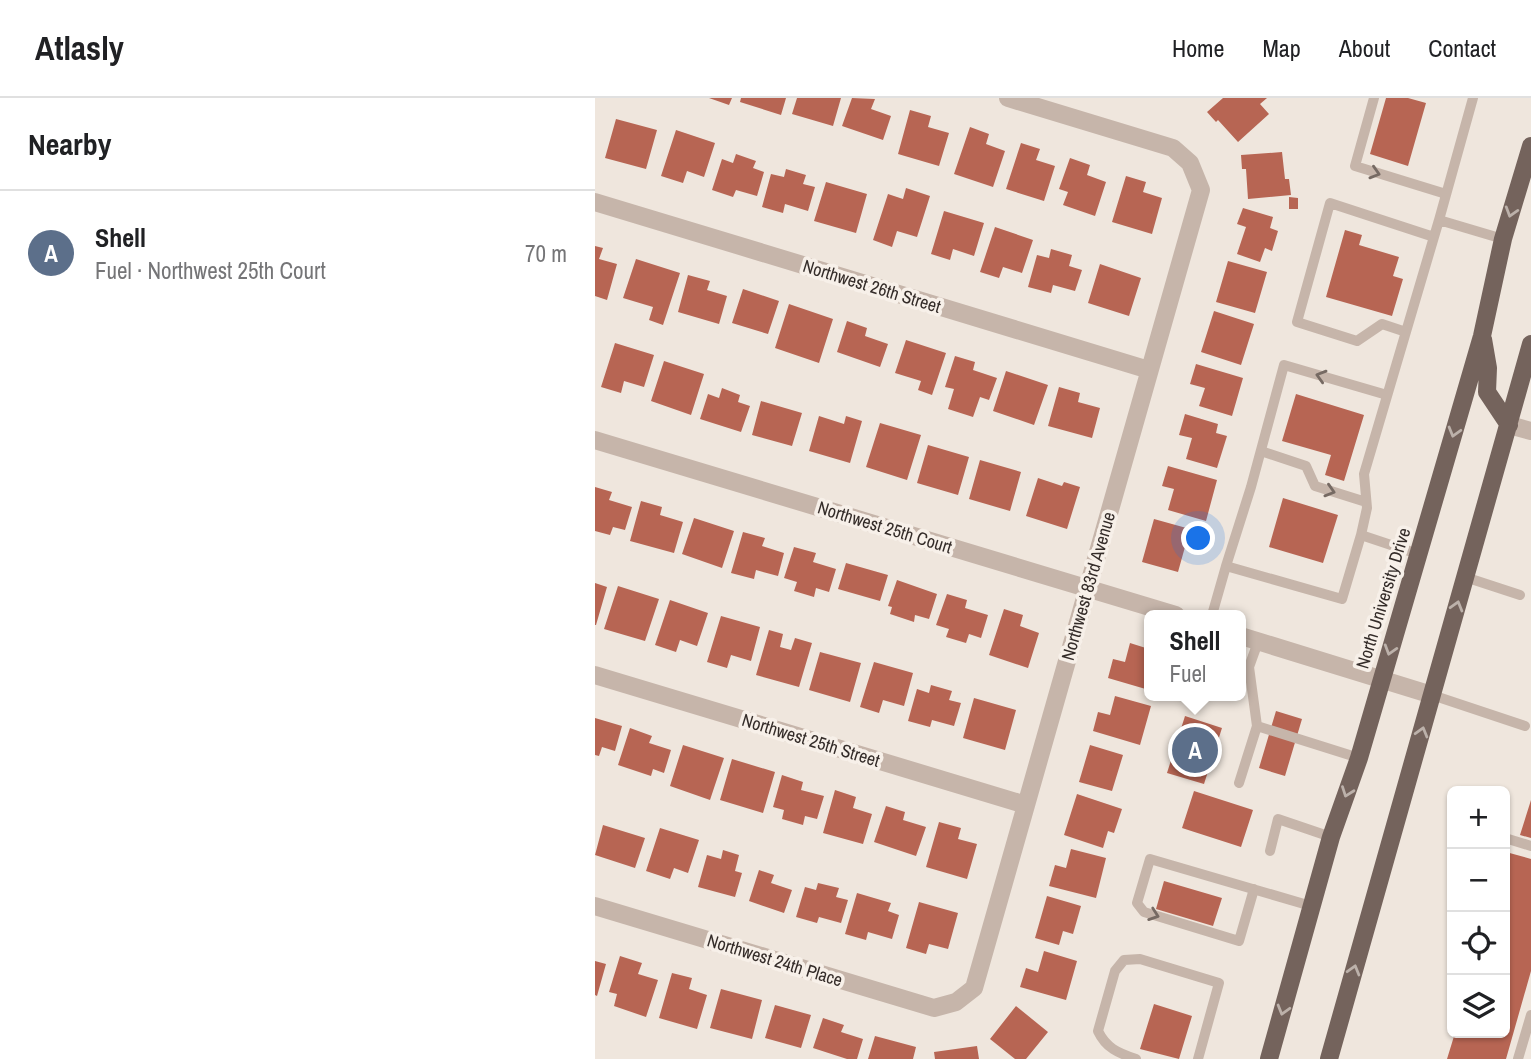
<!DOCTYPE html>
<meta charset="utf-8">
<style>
:root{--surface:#fff;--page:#f6f6f6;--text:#202124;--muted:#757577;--line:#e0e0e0;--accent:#235051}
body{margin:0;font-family:"Archivo Narrow",sans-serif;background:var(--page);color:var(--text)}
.controls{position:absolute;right:21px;bottom:21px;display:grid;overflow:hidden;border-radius:10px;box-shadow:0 2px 5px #0004}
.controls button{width:63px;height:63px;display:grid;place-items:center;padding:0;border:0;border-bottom:2px solid var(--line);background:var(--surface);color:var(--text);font:35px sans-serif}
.you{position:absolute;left:604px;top:441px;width:24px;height:24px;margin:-18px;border:5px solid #fff;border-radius:50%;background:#1a73e8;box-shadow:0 0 0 10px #1a73e833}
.badge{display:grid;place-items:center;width:46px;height:46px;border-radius:50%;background:var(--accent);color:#fff;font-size:23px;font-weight:700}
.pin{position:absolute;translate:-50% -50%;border:4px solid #fff;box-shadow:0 2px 7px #0006}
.popup{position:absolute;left:549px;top:512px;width:102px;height:91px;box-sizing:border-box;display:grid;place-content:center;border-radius:10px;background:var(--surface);filter:drop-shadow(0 2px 5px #0005);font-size:23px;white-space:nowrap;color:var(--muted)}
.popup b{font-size:26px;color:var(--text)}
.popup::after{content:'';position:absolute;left:50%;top:100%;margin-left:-14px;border:14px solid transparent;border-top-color:var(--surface)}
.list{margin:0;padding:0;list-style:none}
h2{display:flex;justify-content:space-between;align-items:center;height:91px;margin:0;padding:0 28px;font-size:30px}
h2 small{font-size:23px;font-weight:400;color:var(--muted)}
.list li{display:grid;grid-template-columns:46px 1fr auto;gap:21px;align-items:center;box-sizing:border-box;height:126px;padding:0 28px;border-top:2px solid var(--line)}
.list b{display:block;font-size:26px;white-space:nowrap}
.list p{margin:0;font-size:23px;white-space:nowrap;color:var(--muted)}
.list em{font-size:23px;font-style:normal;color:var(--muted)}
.icon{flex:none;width:38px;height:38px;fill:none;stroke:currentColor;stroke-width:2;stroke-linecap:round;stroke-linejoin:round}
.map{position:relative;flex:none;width:936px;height:961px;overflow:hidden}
header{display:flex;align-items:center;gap:42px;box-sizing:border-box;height:98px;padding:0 35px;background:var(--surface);border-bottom:2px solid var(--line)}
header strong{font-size:33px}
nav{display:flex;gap:38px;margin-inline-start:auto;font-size:24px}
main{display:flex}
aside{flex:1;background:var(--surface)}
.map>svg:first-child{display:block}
.building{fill:#b76553}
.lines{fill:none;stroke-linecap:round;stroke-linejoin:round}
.service{stroke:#c6b5aa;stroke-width:10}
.minor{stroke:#c6b5aa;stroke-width:18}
.primary{stroke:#74635c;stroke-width:18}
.oneway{stroke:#766a63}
.oneway2{stroke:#bcb1aa}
.labels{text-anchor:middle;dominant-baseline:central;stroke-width:7;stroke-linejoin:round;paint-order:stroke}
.street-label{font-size:18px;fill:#342c29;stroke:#f7f0e9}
</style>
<header>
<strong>Atlasly</strong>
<nav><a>Home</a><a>Map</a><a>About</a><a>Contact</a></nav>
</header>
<main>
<aside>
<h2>Nearby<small></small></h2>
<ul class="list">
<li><span class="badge" style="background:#5c6f8a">A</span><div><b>Shell</b><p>Fuel · Northwest 25th Court</p></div><em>70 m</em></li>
</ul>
</aside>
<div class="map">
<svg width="936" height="961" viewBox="0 0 936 961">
<rect width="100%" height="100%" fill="#efe6dd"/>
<!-- building -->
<path class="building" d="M114,0H137L134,7Z
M146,0H191L186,17L145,4Z
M202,0H246L238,28L197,16Z
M257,0L280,1L276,11L296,18L288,42L247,28Z
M628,0H672L665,6L674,16L643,44L623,22L621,24L612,14Z
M791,0H813L831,5L813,68L775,56Z
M315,12L336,18L333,29L354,35L344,68L303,56Z
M21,21L62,32L51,71L10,60Z
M375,29L394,36L391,46L410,53L398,89L359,76Z
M81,32L120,45L109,79L92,73L88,85L66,78Z
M426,45L445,51L441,62L460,68L449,103L411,91Z
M687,54L690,81H694L696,97L653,101L651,71H647L646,57Z
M141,56L161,63L158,70L169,74L162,98L141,92L138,99L117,92L127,61L138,65Z
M475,60L495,67L492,77L511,84L500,118L468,107L473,94L464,91Z
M191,71L211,77L208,86L220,89L213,113L190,106L188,115L167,109L176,76L189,79Z
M531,78L551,84L548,94L567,100L557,136L517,124Z
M231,84L272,96L261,135L219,123Z
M311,90L335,98L322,139L302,133L297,149L278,142L293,96L308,101Z
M694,99L703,100V111H694Z
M648,110L678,119L675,130L683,133L677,153L670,150L665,164L642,156L651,129L642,126Z
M349,113L389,125L379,158L358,151L355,162L336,156Z
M400,129L438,142L427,175L408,169L404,180L385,174Z
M750,132L767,137L764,147L804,159L798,178L808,181L797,218L731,199Z
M0,148L8,150L4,161L22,166L12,202L0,198Z
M456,151L477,157L474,168L487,172L480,193L458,187L456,195L433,189L442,157L454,160Z
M41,161L85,175L68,227L54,222L58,209L28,200Z
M633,163L672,174L660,215L621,204Z
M505,166L546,180L534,218L493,205Z
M93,177L115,183L112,192L132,198L124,226L83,214Z
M148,191L184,203L173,236L137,225Z
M194,206L238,221L224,265L180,250Z
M619,213L659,226L646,267L606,254Z
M252,223L272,230L270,238L293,246L285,269L242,254Z
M311,242L351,255L337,297L323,292L326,283L300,275Z
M20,245L59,257L49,289L29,283L26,295L6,289Z
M360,258L380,264L378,272L402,280L394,302L385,299L378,319L353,311L359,291L350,289Z
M69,263L109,276L96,317L56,303Z
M601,266L648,280L637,318L604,308L610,290L595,286Z
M411,273L453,287L439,327L398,313Z
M464,289L485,295L483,304L505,310L497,340L453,328Z
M127,290L145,297L143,304L155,308L146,334L105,321L113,296L124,300Z
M701,296L769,317L749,383L730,377L736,357L687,343Z
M166,303L207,315L197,348L157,337Z
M590,316L623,326L621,335L632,338L622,370L591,361L597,340L584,337Z
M224,318L249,326L251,318L267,323L255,365L214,353Z
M285,325L326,337L312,382L271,369Z
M333,347L374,359L363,397L322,385Z
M385,362L426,374L415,413L374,401Z
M573,368L622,382L611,423L573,412L579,391L567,388Z
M443,380L467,388L469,384L485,389L472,431L431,418Z
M0,389L17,394L14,402L37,409L30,432L18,429L15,437L0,433Z
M688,400L743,417L728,465L674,449Z
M46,403L67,409L65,417L88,424L79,455L35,443Z
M99,420L139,433L127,470L87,456Z
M559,421L595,431L583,474L547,464Z
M148,434L170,440L167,448L189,455L183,478L161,472L159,481L136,475Z
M199,449L221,455L218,464L241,471L234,494L221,490L219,499L199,493L202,484L189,480Z
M251,465L293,477L285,503L243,491Z
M302,482L342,496L334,521L320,517L319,524L295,516L297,509L293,508Z
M0,485L12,489L1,527H0Z
M23,488L64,501L50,543L9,531Z
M352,496L372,502L370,510L393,517L386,540L374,536L371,545L351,539L354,531L341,527Z
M75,502L113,515L102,548L85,542L81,554L60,547Z
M409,511L428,517L425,528L444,535L433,570L394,557Z
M126,518L165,529L156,563L136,557L132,570L112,564Z
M174,532L188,536L185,549L196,552L200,540L217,545L204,589L161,577Z
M535,545L554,551V592L513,580L518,561L530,564Z
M225,554L266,565L255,604L214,592Z
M279,564L318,575L309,608L288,602L284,615L265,609Z
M336,587L357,593L354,602L366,605L359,628L337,622L335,629L313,623L322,591L334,595Z
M520,598L556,608L545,647L498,633L503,614L515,617Z
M379,600L421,612L410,652L368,640Z
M681,613L707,621L690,678L664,670Z
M590,618L627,630L609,686L572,675Z
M0,620L27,628L20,653L7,649L4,658L0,657Z
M35,630L57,638L54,645L76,652L69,675L58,671L56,678L23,667Z
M88,647L129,660L115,702L75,688Z
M495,647L528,657L517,693L484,684Z
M137,661L180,674L168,715L125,702Z
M187,677L208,684L206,692L229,698L222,721L210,718L208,727L187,721L189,712L178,709Z
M240,692L261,699L258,710L277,716L268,746L228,735Z
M599,693L658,712L646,749L587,730Z
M482,696L527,711L519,735L513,733L508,750L469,737Z
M936,702V740L925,737Z
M291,708L310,714L308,722L331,729L321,758L279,744Z
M344,724L366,730L363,741L382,746L372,781L331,769Z
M8,727L50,740L40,770L0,757Z
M65,730L104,742L93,775L79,770L75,781L51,773Z
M476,751L511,760L501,800L454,788L460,767L471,770Z
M128,752L144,757L140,773L147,775L140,799L103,789L112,757L126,761Z
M911,754L936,761V873L911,961H852L860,935H910Z
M164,772L179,777L176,785L197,792L189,815L154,803Z
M569,783L627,800L618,828L561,811Z
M223,785L244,790L241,799L253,802L246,825L224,819L222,825L201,819L210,789L221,792Z
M262,795L296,805L293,813L304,817L297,841L273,834L271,842L250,836Z
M452,798L486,808L478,836L468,833L464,847L440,840Z
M324,804L363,815L353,851L334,846L331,856L311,850Z
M449,853L482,863L471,902L425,889L431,870L443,874Z
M25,858L47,865L43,876L63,882L51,919L19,908L22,896L14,894Z
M0,863L11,866L2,898L0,897Z
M77,875L97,880L94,891L112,897L102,931L64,920Z
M126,891L167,902L157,941L115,930Z
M559,906L597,918L584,961L545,951Z
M180,907L216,917L206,950L170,940Z
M421,908L453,934L431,961H420L395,941Z
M228,920L249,927L246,934L268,941L262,961H252L218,950Z
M280,938L321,949L318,961H273Z
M382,948L384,961H340L339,954Z"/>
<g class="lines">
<!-- service -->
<path class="service" d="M779,0L760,68L851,96
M844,122L878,0
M811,234L787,226L762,243L702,224L735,105L839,139
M792,297L689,267L656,389L631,468L747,501L766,437L823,456
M666,353L711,368L720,388L771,404
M766,437L772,410L769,376L844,122L908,141
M870,479L925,497
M617,517L631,468
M663,544L654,569L662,628L764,660
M837,597L930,628
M644,685L662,628
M910,740L936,748
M675,753L683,721L736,739
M659,791L644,843L549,814L542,805L555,761L716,808
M541,961C523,955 511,950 503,933L520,873L529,862L545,861L624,885L603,961
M923,961L936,917"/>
<!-- minor -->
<path class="minor" d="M0,104L554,272
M914,327L936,333
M0,342L581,517
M646,538L837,597
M0,577L431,707
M0,808L339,910L361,904L379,890L606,92L595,65L578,50L413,0"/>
<!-- primary -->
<path class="primary" d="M888,241L893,270L892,294L914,327
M674,961L736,739L764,660L887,238L908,141L936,48
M734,961L936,246"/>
</g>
<!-- one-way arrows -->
<defs><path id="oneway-chevron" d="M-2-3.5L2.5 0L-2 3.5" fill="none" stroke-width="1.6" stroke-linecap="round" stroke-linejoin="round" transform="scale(1.75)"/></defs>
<g class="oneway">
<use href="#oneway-chevron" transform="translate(780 75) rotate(17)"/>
<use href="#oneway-chevron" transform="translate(726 278) rotate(-164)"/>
<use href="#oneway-chevron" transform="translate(735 393) rotate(17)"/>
<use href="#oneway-chevron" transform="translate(559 817) rotate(19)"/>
</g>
<g class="oneway2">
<use href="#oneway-chevron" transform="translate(916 114) rotate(107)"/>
<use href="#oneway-chevron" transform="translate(859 334) rotate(106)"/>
<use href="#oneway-chevron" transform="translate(862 508) rotate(-74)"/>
<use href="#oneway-chevron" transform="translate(795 552) rotate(107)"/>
<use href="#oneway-chevron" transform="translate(827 634) rotate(-74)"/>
<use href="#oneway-chevron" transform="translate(752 694) rotate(110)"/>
<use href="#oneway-chevron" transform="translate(759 872) rotate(-74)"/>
<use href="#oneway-chevron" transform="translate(688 912) rotate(106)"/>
</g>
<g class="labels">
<!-- street labels -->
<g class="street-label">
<text transform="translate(277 188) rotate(17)">Northwest 26th Street</text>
<text transform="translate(290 429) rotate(17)">Northwest 25th Court</text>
<text transform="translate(493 488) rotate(-74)">Northwest 83rd Avenue</text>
<text transform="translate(788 500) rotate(-73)">North University Drive</text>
<text transform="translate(216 642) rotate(17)">Northwest 25th Street</text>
<text transform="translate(180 862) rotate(17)">Northwest 24th Place</text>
</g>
</g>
</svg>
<div class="controls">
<button>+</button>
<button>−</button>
<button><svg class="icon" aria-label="locate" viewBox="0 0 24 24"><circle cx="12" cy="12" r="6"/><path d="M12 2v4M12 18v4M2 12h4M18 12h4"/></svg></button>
<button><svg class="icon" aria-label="layers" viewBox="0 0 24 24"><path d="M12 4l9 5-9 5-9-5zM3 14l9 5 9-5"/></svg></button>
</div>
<div class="you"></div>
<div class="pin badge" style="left:600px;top:652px;background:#5c6f8a">A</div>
<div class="popup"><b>Shell</b>Fuel</div>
</div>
</main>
